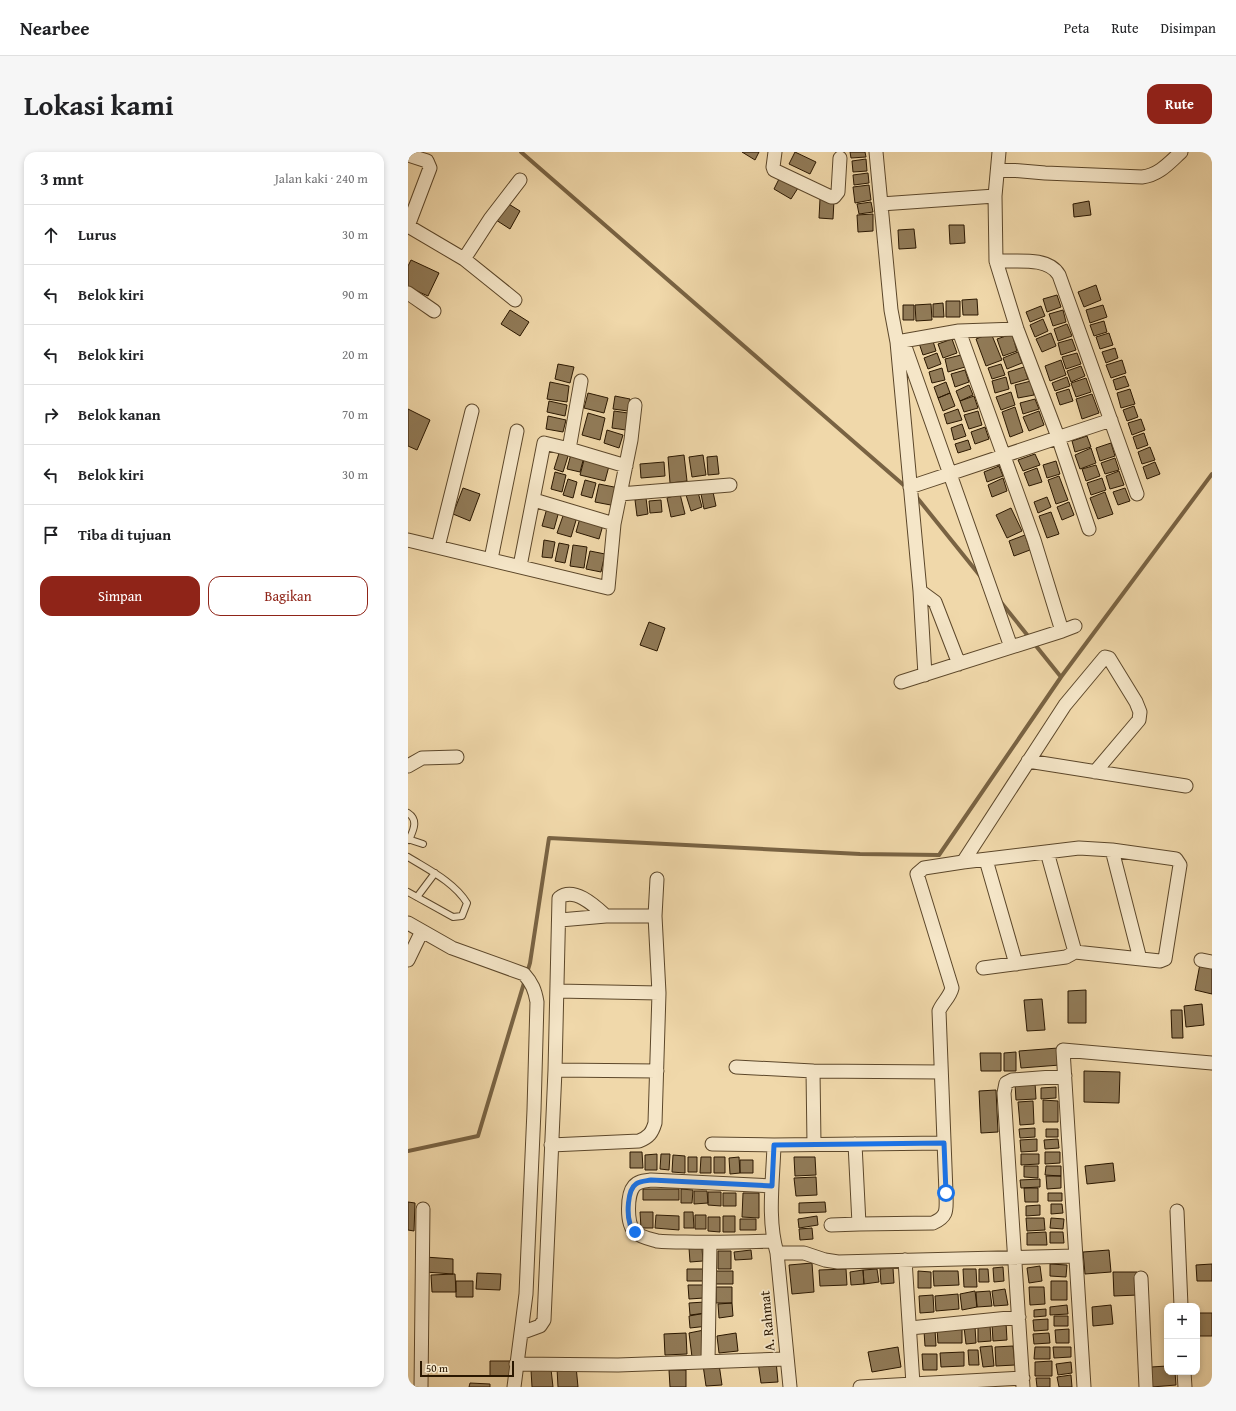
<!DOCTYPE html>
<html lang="id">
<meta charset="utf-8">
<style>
:root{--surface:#fff;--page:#f6f6f6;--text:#202124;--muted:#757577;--line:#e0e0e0;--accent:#8f2418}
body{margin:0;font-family:"Gentium Book Plus",serif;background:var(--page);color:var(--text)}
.controls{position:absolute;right:12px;bottom:12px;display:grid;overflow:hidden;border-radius:8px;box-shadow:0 2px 6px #0003}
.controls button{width:36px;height:36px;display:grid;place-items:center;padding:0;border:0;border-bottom:1px solid var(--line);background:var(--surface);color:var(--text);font:20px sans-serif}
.scale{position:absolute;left:12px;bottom:10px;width:94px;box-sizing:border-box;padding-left:4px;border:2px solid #2a1700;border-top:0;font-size:11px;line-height:14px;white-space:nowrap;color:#2a1700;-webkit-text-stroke:3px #f5e6c8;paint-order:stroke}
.stop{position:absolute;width:12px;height:12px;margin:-9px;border:3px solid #1a73e8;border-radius:50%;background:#fff}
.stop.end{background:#1a73e8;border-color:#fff;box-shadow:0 1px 4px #0008}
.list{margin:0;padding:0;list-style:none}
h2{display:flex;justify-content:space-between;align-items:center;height:52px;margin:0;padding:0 16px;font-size:17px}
h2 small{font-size:13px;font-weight:400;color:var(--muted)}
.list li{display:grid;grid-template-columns:26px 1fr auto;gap:12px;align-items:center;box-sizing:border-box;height:60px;padding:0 16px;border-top:1px solid var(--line)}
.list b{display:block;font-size:15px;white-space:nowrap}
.list em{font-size:13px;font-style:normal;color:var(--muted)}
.actions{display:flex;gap:8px;padding:12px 16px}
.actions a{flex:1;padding:9px 0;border:1px solid var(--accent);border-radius:12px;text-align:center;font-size:14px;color:var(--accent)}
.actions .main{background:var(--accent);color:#fff}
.icon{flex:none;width:22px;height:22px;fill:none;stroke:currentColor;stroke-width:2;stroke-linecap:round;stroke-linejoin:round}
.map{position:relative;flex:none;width:804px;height:1235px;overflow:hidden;border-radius:12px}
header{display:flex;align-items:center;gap:24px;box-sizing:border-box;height:56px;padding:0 20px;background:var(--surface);border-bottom:1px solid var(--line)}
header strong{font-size:19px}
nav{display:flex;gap:22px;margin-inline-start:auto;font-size:14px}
.intro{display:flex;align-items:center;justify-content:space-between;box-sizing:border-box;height:96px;padding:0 24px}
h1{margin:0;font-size:28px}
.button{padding:10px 18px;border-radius:12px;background:var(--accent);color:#fff;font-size:14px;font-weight:700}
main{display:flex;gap:24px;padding:0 24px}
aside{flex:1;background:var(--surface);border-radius:12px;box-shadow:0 2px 6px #0003}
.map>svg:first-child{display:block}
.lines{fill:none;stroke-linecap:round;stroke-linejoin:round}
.stream{stroke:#796343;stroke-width:4}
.building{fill:#917b58;stroke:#2a1700}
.service-casing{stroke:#5c472a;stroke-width:8}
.minor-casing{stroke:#5c472a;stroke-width:15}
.service{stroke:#f5e6c8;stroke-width:6}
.minor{stroke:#f5e6c8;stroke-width:13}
.route{stroke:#1a73e8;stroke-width:5}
.labels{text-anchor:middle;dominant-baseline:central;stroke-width:3.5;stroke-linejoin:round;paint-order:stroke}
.street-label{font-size:14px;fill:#2a1700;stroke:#f5e6c8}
</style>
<header>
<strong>Nearbee</strong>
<nav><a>Peta</a><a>Rute</a><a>Disimpan</a></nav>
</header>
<div class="intro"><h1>Lokasi kami</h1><a class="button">Rute</a></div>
<main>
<aside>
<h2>3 mnt<small>Jalan kaki · 240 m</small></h2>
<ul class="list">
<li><svg class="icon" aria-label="ahead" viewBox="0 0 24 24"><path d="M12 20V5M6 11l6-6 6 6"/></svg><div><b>Lurus</b></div><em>30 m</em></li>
<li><svg class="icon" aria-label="left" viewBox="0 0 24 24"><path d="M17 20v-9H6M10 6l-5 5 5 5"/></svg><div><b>Belok kiri</b></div><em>90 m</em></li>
<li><svg class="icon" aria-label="left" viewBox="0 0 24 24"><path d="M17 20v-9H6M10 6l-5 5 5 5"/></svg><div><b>Belok kiri</b></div><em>20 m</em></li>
<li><svg class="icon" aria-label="right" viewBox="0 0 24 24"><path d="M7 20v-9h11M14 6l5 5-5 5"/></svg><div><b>Belok kanan</b></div><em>70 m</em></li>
<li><svg class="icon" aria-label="left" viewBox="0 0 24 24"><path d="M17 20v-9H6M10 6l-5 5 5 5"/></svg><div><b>Belok kiri</b></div><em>30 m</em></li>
<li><svg class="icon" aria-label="arrive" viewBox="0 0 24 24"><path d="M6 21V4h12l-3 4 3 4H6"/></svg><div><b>Tiba di tujuan</b></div></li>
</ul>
<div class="actions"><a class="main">Simpan</a><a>Bagikan</a></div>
</aside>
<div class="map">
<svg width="804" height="1235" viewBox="0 0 804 1235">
<rect width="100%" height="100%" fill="#f0d8aa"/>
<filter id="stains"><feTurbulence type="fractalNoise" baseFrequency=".005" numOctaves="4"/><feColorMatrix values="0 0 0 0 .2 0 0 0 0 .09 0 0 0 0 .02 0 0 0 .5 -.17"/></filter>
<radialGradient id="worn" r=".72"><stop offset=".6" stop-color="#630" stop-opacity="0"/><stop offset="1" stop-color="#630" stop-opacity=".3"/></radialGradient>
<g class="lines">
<!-- stream -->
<path class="stream" d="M113,0L499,336
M507,343L573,425
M592,449L653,525
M0,999L70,984L122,811L141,686L452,702L531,703L653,525L804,322"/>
</g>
<!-- building -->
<path class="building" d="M334,0H351L347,8Z
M387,0L408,10L402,22L381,12Z
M442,0H457L458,5L443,6Z
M458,7L459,19L445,20L444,9Z
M460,21L461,31L446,33L445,23Z
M372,25L390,36L383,47L366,37Z
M461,33L463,48L447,51L445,35Z
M412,47L426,48L425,67L411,66Z
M681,49L683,63L666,65L665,52Z
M463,50L465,60L451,62L449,52Z
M99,51L112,59L102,77L88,68Z
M465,62V79L450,80L449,63Z
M541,73H556L557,91L542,92Z
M506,77L508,96L491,97L490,78Z
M3,108L31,121L20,144L0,135V114Z
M688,133L693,148L676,155L670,140Z
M649,143L653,155L639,160L635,147Z
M569,147L570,163H555L554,148Z
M538,149H552V165H538Z
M535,151L536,165H525V152Z
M523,152L524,168L508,169L507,153Z
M495,153H506V168H495Z
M695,153L699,165L682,171L678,158Z
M633,154L637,164L622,170L618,160Z
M102,158L121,170L112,184L93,172Z
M655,158L658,170L645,174L641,162Z
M635,167L640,179L627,185L622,173Z
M696,169L699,180L686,184L682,173Z
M659,172L664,184L650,189L646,177Z
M583,181L594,208L578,214L568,187Z
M643,181L648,194L634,200L628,187Z
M701,181L705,193L692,197L688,185Z
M604,182L609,199L595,204L589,187Z
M524,186L528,199L515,203L511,191Z
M544,187L549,201L535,206L530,192Z
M664,187L668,198L653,203L650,191Z
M707,196L710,206L698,211L694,200Z
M610,200L614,211L599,217L595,206Z
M529,201L533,212L520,217L516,206Z
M669,201L673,212L658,217L654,205Z
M553,203L557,215L540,220L537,207Z
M653,208L658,223L642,229L637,214Z
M714,208L718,221L703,226L698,213Z
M150,212L166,215L162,231L147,227Z
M593,212L597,223L584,227L580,216Z
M673,214L677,224L663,230L659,219Z
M616,215L620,227L603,232L600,220Z
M534,216L537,228L524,231L521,220Z
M557,218L561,230L547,235L543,222Z
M717,224L721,234L708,238L705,228Z
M598,225L601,237L587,241L584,229Z
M659,225L662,234L647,239L644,231Z
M678,226L683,240L668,245L663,231Z
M623,229L626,243L610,246L607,233Z
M142,230L161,234L159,250L139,247Z
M538,230L542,241L530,246L526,235Z
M561,233L565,243L552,249L548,239Z
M661,237L665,249L652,253L648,241Z
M722,237L727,252L713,256L709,241Z
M603,240L607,253L593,258L588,245Z
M180,241L200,246L196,261L176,256Z
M542,241L547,254L535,259L530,246Z
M684,242L691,261L674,267L668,247Z
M207,244L222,247L220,259L205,257Z
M566,244L570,256L556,260L552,249Z
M627,247L631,257L615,262L612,251Z
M141,249L159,253L157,264L139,260Z
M726,254L730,265L719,269L715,258Z
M607,255L615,280L602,285L594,260Z
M0,257L22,268L9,298L0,294Z
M550,257L554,268L539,272L536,262Z
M206,259L220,261L218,278L204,276Z
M570,259L574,273L561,277L556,263Z
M631,259L636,273L621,279L615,265Z
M180,261L197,266L192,288L174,283Z
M140,264L158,268L155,280L138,277Z
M733,267L737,278L724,283L720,271Z
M554,272L558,284L546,288L543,276Z
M577,275L581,287L567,292L563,280Z
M199,278L215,283L211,296L196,291Z
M736,281L740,293L729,297L725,285Z
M679,284L683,295L667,300L664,289Z
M560,288L563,297L550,301L547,292Z
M703,291L707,304L692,309L688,296Z
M742,295L747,308L734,312L730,300Z
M683,296L688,311L672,317L667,303Z
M152,298L161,301L155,320L146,317Z
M163,302L176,305L172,320L159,317Z
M627,302L632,313L615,319L610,308Z
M276,303L279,329L262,331L260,305Z
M295,303L298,323L284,325L281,305Z
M309,304L311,322L300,323L299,305Z
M707,306L711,318L697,322L693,311Z
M176,308L201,314L197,329L172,323Z
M648,309L652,322L639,326L635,313Z
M256,310L257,324L233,326L232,312Z
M747,310L752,322L739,327L735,315Z
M688,313L692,324L678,329L674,317Z
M591,314L595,324L579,330L576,320Z
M629,316L634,330L621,334L616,321Z
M711,319L716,333L702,337L698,324Z
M147,320L158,323L154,340L143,337Z
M651,324L660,348L648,352L640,328Z
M595,326L599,339L584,345L580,333Z
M694,326L698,338L683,343L679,331Z
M160,327L169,330L165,346L155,343Z
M177,328L188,331L184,346L173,343Z
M191,332L211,336L208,354L187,350Z
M55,336L72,342L62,369L45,362Z
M717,336L722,349L710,353L705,340Z
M290,340L294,355L283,359L278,343Z
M305,340L308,354L296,357L293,342Z
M697,340L705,362L690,367L682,346Z
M272,342L277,362L263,365L259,346Z
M639,345L643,355L630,361L626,350Z
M238,346L240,362L229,364L227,348Z
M253,348L254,360L242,361L241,349Z
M661,350L666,363L654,368L649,355Z
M139,356L151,359L146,377L134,374Z
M603,356L614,379L599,386L588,363Z
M643,360L651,382L639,386L631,364Z
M156,361L169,365L163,385L149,381Z
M172,366L195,373L191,387L168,380Z
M617,383L622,398L606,404L601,389Z
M136,388L147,390L144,406L134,405Z
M151,391L161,393L157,411L147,409Z
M165,393L179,395L176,416L162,414Z
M182,399L197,402L193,420L178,417Z
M241,470L257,476L249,499L232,493Z
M792,812L804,814V842L787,838Z
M678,838V871H660V839Z
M634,847L637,878L619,879L616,848Z
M794,852L796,873L778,875L776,854Z
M763,858H774L775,886H764Z
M650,896L652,913L613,916L611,899Z
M608,900V919H596V901Z
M572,901H593V919H573Z
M676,919L712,920L711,951L676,950Z
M627,931L628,947L608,948L607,932Z
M648,935V946L633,947V936Z
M588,938L590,980L573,981L571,939Z
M635,948L650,949V970H635Z
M625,949L626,972L612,973L610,950Z
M627,976V985L612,986L611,977Z
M638,977H650V985H638Z
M629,987V999L613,1000L612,988Z
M650,987L651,996L637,997L636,988Z
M222,1000H234L235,1016H222Z
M637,1000H652V1011L637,1012Z
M249,1002V1018H237V1003Z
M253,1002H262L261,1018L252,1017Z
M613,1002H631V1012L613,1013Z
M265,1003L277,1004V1021L264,1020Z
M280,1005H289V1020H280Z
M293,1005H303V1021H292Z
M306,1005H317V1021H306Z
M331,1005L332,1021L322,1022L321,1006Z
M386,1005H407L408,1023L387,1024Z
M332,1008H345V1021H332Z
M705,1011L707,1029L679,1032L677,1014Z
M616,1014H630V1026L616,1025Z
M638,1014H653V1024L637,1023Z
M638,1024H653V1036L639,1037Z
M408,1025L409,1043L388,1044L386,1026Z
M632,1027V1035L613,1036L612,1028Z
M616,1036H630V1050H617Z
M235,1037H271V1048H235Z
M273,1037L285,1038L284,1051H273Z
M286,1039H299L300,1051L286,1052Z
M300,1040H313V1054L300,1053Z
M315,1041H328V1054H315Z
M335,1041H351V1066L334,1065Z
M640,1041H654V1049H640Z
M0,1050L7,1051L6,1079L0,1078Z
M417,1050L418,1060L391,1061V1051Z
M643,1052H654L655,1061L643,1062Z
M632,1053V1063L618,1064V1054Z
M232,1060H245V1076H233Z
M276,1060H285L286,1076H276Z
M248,1063L271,1064V1078L247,1076Z
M287,1063H298V1077H287Z
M315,1064H327V1080H315Z
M409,1064L410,1073L391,1076L390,1067Z
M300,1065H312V1080L300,1079Z
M618,1066H636L637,1078L619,1079Z
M643,1066L656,1067L655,1077L642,1076Z
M332,1067H348V1078H332Z
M404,1076L405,1087L392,1088L391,1077Z
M638,1080L639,1093H619V1081Z
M642,1080H655L656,1091H642Z
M281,1096H294L295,1109L282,1110Z
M343,1098L344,1107L327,1108L326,1100Z
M701,1098L703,1120L677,1122L675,1100Z
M310,1099H323V1117H310Z
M17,1105L45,1107V1122L17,1120Z
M404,1111L406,1140L384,1142L381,1113Z
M642,1112L659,1113L658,1125L642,1124Z
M804,1112V1129H789L788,1113Z
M632,1114L634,1129L621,1131L619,1116Z
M595,1115L596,1129L586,1130L585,1116Z
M485,1116L486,1131L473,1132L472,1117Z
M279,1117H295V1129H279Z
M438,1117L439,1133L412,1134L411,1118Z
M469,1117L471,1130L456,1132L455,1118Z
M555,1117H568L569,1135H556Z
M571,1117H580L581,1130H571Z
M455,1118L456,1132L443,1133L442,1120Z
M307,1119H325V1132H307Z
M510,1119L523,1120V1136H510Z
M525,1119H550L551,1133L526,1134Z
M705,1120H729L730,1143L706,1144Z
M69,1121L93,1122L92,1138L68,1137Z
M47,1122L48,1140H24L23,1123Z
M48,1129H65V1145H48Z
M643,1129H659V1148H643Z
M280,1133H295L296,1146L281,1147Z
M308,1135H324V1151H308Z
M621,1135H636L637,1152L622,1153Z
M597,1137L600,1153L586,1154L584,1139Z
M567,1139L569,1155L554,1158L552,1142Z
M582,1139L584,1154L569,1155L568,1140Z
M550,1142L551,1157L528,1159L527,1144Z
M525,1143L526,1160L512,1161L511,1144Z
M297,1150L298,1161L282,1163L281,1151Z
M324,1151L325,1164L311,1166L310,1152Z
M659,1153L660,1162L642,1163V1155Z
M703,1153L705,1172L685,1174L684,1155Z
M638,1157V1164L626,1165V1158Z
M298,1161L300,1174L282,1176L281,1164Z
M789,1161H804V1184H789Z
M646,1164H660V1174H646Z
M640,1167V1178L626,1179L625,1168Z
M598,1171L599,1188L585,1189L584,1172Z
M582,1173L583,1189L570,1190V1174Z
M556,1175H567L568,1191L558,1192Z
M554,1176V1191H530L529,1177Z
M661,1177V1191H648L647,1178Z
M296,1178L300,1202L284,1205L281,1181Z
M527,1178L528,1194H517L516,1179Z
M278,1181L279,1202L257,1203L256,1182Z
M328,1181L330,1199L311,1201L309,1184Z
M641,1181L642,1191L626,1192L625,1182Z
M584,1194L586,1214L575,1215L572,1195Z
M605,1194L607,1213L588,1214L587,1195Z
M490,1195L493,1215L464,1220L460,1200Z
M627,1195H642V1207H626Z
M645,1195H663V1205L646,1206Z
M560,1198H570L571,1213H561Z
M556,1200V1214L533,1215L532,1201Z
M514,1202H529V1218H515Z
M82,1209H102V1224H82Z
M368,1209L370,1230L353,1231L350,1210Z
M644,1209V1224H627V1210Z
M663,1210L664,1221L650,1223L648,1212Z
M311,1212L314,1233L298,1234L295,1213Z
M168,1214L170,1235H150L149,1216Z
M759,1214V1220H767L768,1233L744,1235L743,1215Z
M143,1217L145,1235H124L123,1218Z
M261,1218H278V1235H262Z
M663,1223L664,1235H651L649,1225Z
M628,1226H642V1235H629Z
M62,1231L82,1232V1235H61Z"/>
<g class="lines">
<defs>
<path id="service" d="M0,661C11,668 5,679 1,688
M0,687L15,692
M0,705C21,718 46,730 59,751L54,764L45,765L0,740
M9,745L27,721"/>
<path id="minor" d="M367,0L365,15L366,18L423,45H426L430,40L432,6
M468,0L483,158L489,190L551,179L609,177
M591,0L587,44L588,109L609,177L650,285L681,377
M0,3L19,9L22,16L0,74
M590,17L637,21L734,25C751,23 761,11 773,0
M473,52L587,44
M0,74L56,107L107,148
M56,107L82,67L112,28
M588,109C607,110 640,104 651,123L729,342
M0,141L26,159
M551,179L626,388L654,479
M495,189L603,495
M489,190L512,439L517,523
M161,297L173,229
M502,335L703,268
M212,342L322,333
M126,348L206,372
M0,388L200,436L206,372L223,288L227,253
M30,395L64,259
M83,407L109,279
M112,414L136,291L161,297L218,314
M512,439L527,450L551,512
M493,530L654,479L667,474
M620,609L778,634
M0,614L14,606L49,605
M704,698L732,807
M639,700L667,800
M578,708L608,812
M555,710L671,696L704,698L768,707L772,713L757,807L752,809L667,800L658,805L575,816
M152,768L198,764H247
M0,771L44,796L116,822C124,831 127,838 129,850L126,958L118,1142L106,1235
M0,808L14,779
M793,808L804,810
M149,839L251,841
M328,915L405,919L406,992
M147,918L249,919
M405,919L533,920
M304,992L366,993
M447,992L451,1072L525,1071C541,1064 538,1057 538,1041L531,859C534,851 542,845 544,836L509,722L516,716L555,710L657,553L697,505L701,506L728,550L732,560L731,568L687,620
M143,993L231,989C241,985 244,981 247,971L251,841L247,764L249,727
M364,1034L243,1028C237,1029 230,1029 226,1034C219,1042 218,1072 227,1080C232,1085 242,1087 249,1089C258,1090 268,1090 277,1090C306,1091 336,1090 365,1089
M769,1059L773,1154
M423,1073L451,1072
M369,1101H396L417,1108L430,1110L667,1104
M497,1108L505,1232L615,1226
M733,1126L738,1235
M502,1176L611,1165
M113,1181L132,1174L136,1168L147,918L151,746C166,734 187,754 198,764
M300,1209L302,1091
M108,1212L210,1213L378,1207
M776,1220L777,1235
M13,1235L15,1057
M382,1235L369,1101C359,1067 365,1028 366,993L536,991
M452,1235L505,1232
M615,1235L596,941L598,931L604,928L657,924
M676,1235L655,898L804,911"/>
</defs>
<!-- service casing -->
<use href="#service" class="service-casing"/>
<!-- minor casing -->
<use href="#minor" class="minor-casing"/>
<!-- service -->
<use href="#service" class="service"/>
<!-- minor -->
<use href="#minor" class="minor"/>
</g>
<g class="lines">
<!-- route -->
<path class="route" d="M227,1080C225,1078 222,1075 222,1072C219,1063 219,1038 228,1032C232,1029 238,1029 243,1028L364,1034L366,993L536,991L538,1041"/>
</g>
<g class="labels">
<!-- street labels -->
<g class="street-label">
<text transform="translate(359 1169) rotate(-95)">A. Rahmat</text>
</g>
</g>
<rect width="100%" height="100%" filter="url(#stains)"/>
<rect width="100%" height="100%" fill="url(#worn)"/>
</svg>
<div class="controls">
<button>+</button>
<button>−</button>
</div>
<div class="scale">50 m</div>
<div class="stop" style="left:538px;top:1041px"></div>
<div class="stop end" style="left:227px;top:1080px"></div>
</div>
</main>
